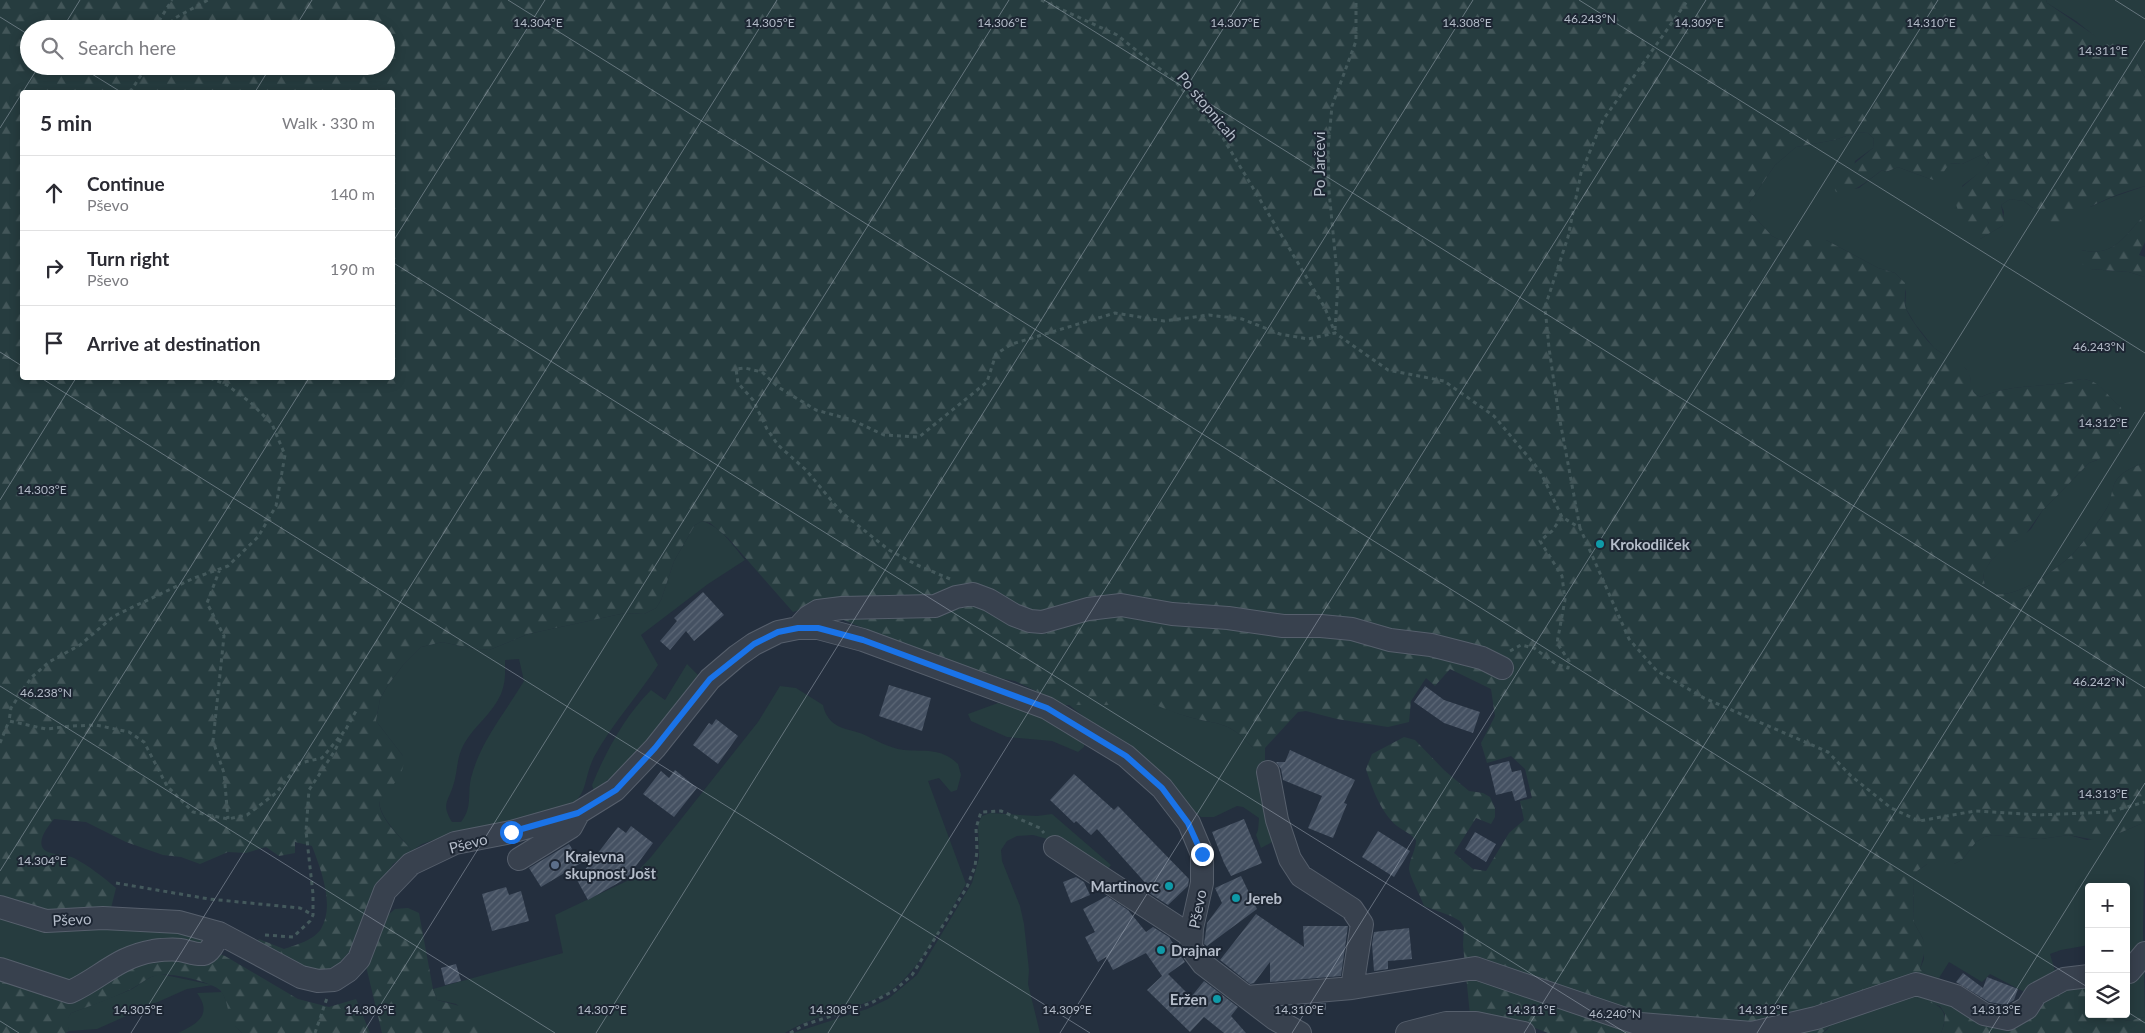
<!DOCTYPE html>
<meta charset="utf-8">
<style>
:root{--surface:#fff;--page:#f7f7f7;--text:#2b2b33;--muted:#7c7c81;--line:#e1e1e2}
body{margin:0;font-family:Lato,sans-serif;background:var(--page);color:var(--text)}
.controls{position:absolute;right:15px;bottom:15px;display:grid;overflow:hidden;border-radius:5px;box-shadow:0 2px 12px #0003}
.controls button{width:45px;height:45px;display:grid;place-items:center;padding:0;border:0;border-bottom:1px solid var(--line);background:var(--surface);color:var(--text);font:25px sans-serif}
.stop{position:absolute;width:15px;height:15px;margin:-11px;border:4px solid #1a73e8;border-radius:50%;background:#fff}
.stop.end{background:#1a73e8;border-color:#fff;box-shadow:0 1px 5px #0008}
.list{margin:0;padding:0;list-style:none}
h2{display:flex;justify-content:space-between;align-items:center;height:65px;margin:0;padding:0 20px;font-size:21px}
h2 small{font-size:16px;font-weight:400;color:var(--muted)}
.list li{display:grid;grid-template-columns:32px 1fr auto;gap:15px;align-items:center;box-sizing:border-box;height:75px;padding:0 20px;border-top:1px solid var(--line)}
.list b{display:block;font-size:19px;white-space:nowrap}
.list p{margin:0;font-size:16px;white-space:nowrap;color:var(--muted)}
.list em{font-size:16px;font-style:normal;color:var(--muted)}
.icon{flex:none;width:28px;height:28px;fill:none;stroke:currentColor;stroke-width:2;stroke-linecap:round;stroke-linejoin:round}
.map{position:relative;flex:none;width:2145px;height:1033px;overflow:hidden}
.search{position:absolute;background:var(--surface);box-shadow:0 2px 12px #0003;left:20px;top:20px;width:375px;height:55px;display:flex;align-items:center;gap:12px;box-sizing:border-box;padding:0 18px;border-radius:28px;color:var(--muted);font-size:19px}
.panel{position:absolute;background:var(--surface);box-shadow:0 2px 12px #0003;left:20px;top:90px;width:375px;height:290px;border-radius:5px}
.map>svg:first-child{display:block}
.grass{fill:#263c3f;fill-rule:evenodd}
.forest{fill:url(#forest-firs);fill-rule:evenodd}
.building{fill:url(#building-hatch)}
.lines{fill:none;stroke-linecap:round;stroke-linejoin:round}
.minor-casing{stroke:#565f6c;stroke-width:24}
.path{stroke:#44595c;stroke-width:3;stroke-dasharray:4 4;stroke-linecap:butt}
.minor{stroke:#38414e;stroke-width:22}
.route{stroke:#1a73e8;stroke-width:6}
.ticks{fill:none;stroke:#b4bcc9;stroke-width:1;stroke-opacity:0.45}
.culture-dot{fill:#0f9aa8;stroke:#1d2633;stroke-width:2}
.service-dot{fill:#5c6f8a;stroke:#1d2633;stroke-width:2}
.labels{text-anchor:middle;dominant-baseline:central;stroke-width:4;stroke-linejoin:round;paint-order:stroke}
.street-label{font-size:15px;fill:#b4bcc9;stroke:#1d2633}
.poi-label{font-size:15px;font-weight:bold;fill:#b4bcc9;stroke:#1d2633;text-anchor:start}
.ticks-label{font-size:12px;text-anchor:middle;fill:#b4bcc9;stroke:#1d2633;stroke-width:4;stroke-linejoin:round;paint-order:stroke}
</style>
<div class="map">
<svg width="2145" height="1033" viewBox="0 0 2145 1033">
<defs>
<pattern id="forest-firs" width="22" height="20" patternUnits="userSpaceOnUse" patternTransform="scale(1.25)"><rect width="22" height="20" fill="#263c3f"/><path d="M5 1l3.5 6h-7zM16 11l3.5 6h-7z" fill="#435659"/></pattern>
<pattern id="building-hatch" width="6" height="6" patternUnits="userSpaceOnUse" patternTransform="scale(1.25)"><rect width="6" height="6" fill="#455162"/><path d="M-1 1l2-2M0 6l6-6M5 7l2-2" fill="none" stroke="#5d6877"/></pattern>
</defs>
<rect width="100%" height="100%" fill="#242f3e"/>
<!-- grass -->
<path class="grass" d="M2046,0H2145V78L2130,49L2110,46L2102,42L2076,21L2047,3Z
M1858,132L1868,133L1874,139L1873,148L1855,161L1852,189L1859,188L1882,170L1886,172L1898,167L1933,180L1949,163L1962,164L1983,154L1989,163L1982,171L1962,186L1980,239L2002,226L2004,212L2001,205L2010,199L2024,201L2033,208L2090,207L2110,198L2145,186V215C2124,235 2116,258 2081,250L2091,269L2129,272L2145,277V463C2135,466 2122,471 2116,481C2111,488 2113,499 2108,506C2101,519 2081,546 2071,556C2052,572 2015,601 1990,593L1985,586L1983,573L1990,562L2009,543L2016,541L2031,529L2042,511L2089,463L2097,460L2121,407C2110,400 2101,383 2088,380C2081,377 2073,382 2065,383C2037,387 2008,385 1981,397L1976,395L1971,389L1970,377L1966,369L1934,348L1915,324L1905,307L1906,292L1901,279L1895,273L1878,268L1826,240H1780L1772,236L1749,211V203L1775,165L1796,147L1834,140Z
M702,521C720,526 733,545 745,560L708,584L641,635L658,665C638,696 612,724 594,757C582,781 590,797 562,810L454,833L422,844L412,851C401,837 380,819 379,801L388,790L403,756L376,721L380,699L388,685L403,665L421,647L442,642L470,648L489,650L528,634L625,613L644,614L656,608L661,600L674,561L695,525ZM519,659L524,681C505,713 480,742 471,778C467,795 473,807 461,822H452C441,804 448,802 453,786C458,772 456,758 464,744C474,726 493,713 501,694C506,680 505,674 505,660Z
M687,664L699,676L672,713L616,773L594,792L592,785C606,751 625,716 651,690L665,700Z
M780,686L796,688L823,705C824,711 827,717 832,722C840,729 851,730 860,733C875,739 887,748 904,750C925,752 940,747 958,764L961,775L957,790L951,792L939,778L928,781L966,884C945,919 917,981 878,998C847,1011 813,1015 785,1033H489L456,1004L437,1000L433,989L563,953L555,915L629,880L651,857L758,722Z
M1131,698C1151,701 1167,710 1186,716C1219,726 1228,719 1253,748H1265V765L1276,840L1261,848L1256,835L1258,830L1259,818L1243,807L1237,806L1214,817H1201L1129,752L1069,705H1111V700Z
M998,703L1041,716L1084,739V747L1078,752L1052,741L1007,737L971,721L968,714Z
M990,813L1037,816L1052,814L1111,865L1104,874L1047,839L1033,835L1017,836L1007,841L1001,850L1002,861L1020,906L1024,924L1029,970L1028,984L1040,1033H793L867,1009L888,999L917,975L972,883L979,858L978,824L982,816Z
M2145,822L2143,931L2145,1017L2128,1021L2103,1014H2126V964L2130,963V940H2126V887H2089V945L2061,950L2050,954L2055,971L2089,967L2030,995L1990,974L1982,982L1949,962L1939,978L1927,974L1920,969L1924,959L1923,939L1914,923L1913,880L1917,871L1927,864H1954L1962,860L1976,842L1984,837L1993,835L2040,839L2069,835L2087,840L2115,835Z
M0,915L136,926L207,938L206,949L71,989L0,966Z
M160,974L213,985L187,989L97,1029L69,1031L66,1020L71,1013C90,1006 110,998 130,990C142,984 145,978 160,974Z
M222,992C232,1010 226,1017 242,1033H178C197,1024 213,1015 197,993Z
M1914,997C1936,1004 1952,1006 1941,1033H1822L1827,1030L1835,1018Z"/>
<!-- forest -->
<path class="forest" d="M0,0H2046L2047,3L2110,46L2116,40H2121L2130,49L2145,78V186C2126,191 2107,198 2090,207C2079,214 2069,224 2056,226L2024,201L2010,199L2001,205L2004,221L2002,226L1980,239H1974L1965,230L1953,196C1964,184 1978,175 1989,163L1983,154L1962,164L1950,163L1940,177L1933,180L1898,167L1886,172L1882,170C1868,180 1853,195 1836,192L1834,188L1841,175L1873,148L1874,139L1868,133L1858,132L1834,140L1796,147L1775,165L1749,203V211L1772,236L1780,240H1826L1878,268L1895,273L1905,283C1906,291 1904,299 1905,306C1907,315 1929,345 1937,350C1945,356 1959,361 1966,369C1975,379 1966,392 1981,397C2008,385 2037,387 2065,383C2073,382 2081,377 2088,380C2102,383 2110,400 2121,407L2122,425L2115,448L2106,456L2089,463L2042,511L2023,538L2009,544L1990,562L1983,574L1985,586L1990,593C2015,601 2052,572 2071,556C2081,546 2101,519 2108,506C2112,499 2111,488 2116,481C2122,471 2135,466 2145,463V822L2115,835L2096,840L2069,835L2040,839L1993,835L1984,837L1976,842L1962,860L1954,864H1927L1917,871L1913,880L1914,923L1923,939L1925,950L1920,969L1927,974L1939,978L1948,993L2022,1015L2089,970V1014H2103L2128,1021L2145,1017V1033H1941L1944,1025L1945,1014L1940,1006L1914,997L1835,1018L1832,1024L1822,1033H1548L1530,1026L1470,1015L1463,945L1464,927L1460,921L1451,916L1424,906C1421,896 1409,876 1409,868C1410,858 1416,850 1416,840C1411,834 1404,831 1397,826C1381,813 1372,788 1366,769L1372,754L1404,737L1415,740L1445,771L1469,791L1483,793L1490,797L1495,808V817L1491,824L1476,818L1454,853L1473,869L1486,871L1509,833L1524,820L1520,801L1532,798L1525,769L1511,756L1487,763L1481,743L1495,716L1491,689L1450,669L1435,686L1426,678L1411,701L1409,722L1388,727L1337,719L1306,711L1298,712L1265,748H1253C1228,719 1219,726 1186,716C1153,706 1148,697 1111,700V705H1065L1015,681L989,676L888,638L841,619L815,605L793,612L728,538L710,523L702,521L695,525L674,561L661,600L656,608L644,614L625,613L528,634L489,650L470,648L442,642L421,647L403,665L388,685L380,699L376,721L403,756C407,775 390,787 379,802C380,820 401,837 412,851L393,864L383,881L350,951L337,966L322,971H299L254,945L259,939L284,949C296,945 314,940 321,929C335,905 321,870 312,846L295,842V853L279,856L266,847L246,853L228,852L200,864L181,857L163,855L126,842L86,822L54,819C47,827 31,848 51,853C58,855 67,855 74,858C89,866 103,877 116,888L111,908L46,912L0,900ZM29,29H386V66H29ZM22,92H392V378H22Z
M2145,215V242L2139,255L2145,257V277L2129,272L2091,269L2077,261L2076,253L2081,250C2116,258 2124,235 2145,215Z
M408,908L419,913L433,989L437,1000L463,1007L489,1033H382L366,966L379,923L395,909Z
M214,952L225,956L298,999L329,1007L356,999L370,1033H242C239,1029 235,1027 232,1022C227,1012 228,999 220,990C211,982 171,972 158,975C147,977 141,984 131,989C113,998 90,1006 71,1013L67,1020L69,1031L66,1033H0V972L59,994L136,958Z"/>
<!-- building -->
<path class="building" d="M703,592L724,615L694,641L686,631L670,650L660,641L677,621L674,618Z
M889,685L931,698L922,731L879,716Z
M1425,686L1444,700L1480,712L1473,733L1444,723L1414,702Z
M716,719L738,736L718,764L693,745L709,723L712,725Z
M1290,750L1355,780L1344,803L1347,804L1333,838L1308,828L1322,796L1283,780L1281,769L1276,762H1285Z
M1509,761L1512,772L1521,770L1527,797L1515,801L1512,791L1496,795L1489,766Z
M675,770L697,788L674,817L643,794L661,771L669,778Z
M1074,774L1114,810L1118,806L1189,879L1188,886L1168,905L1146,891L1149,887L1097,829L1091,835L1076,821L1074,823L1050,800Z
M1244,819L1262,863L1231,876L1224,863L1212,832Z
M631,826L653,843L627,878L588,900L577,880L618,827L626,833Z
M1378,831L1410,851L1394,877L1362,857Z
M1475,832L1496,844L1486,862L1465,849Z
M569,844L581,863L541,887L529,868Z
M1241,876L1257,909L1207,946L1204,944L1207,923L1222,903L1215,888Z
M1076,877L1084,882L1090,895L1071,903L1063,882Z
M506,887L509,895L521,891L529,921L492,931L482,894Z
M1107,896L1128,910L1146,932L1153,927L1169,937L1185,962L1168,974L1191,997L1204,981L1238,1007L1231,1016L1246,1033H1224L1204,1017L1190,1032L1147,990L1162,976L1146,953L1113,970L1106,957L1098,962L1085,937L1095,932L1083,909Z
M1256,914L1304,947L1303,926H1348L1341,976L1270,982V962L1254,983L1250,984L1220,960Z
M1409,928L1412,959L1388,961V969L1374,971L1372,944L1374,932Z
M456,964L461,981L445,985L441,968Z
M1963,973L1983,988L1987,977L2018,989L2014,1000L2006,1005L1989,1002L1956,982Z
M1326,1003V1010H1303V1005Z"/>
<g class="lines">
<defs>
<path id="minor" d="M798,628L808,617L818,611L842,608L935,606L956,597L973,594L989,600L1014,615L1030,621L1042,622L1088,609L1121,605L1172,614L1228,618L1283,626H1321L1352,629L1390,640L1431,645L1482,658L1502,668
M1268,772L1277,820L1290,859L1301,876L1352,909L1362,924L1352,988
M1055,847L1191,936
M519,859L571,827L578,814
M0,907L46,921L103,918L179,922L219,933L301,977L318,981L334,980L348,971L359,959L385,891L411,864L455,843L511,832L578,813L615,790L655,748L710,679L737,656L754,644L778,632L798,628H818L863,640L1047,708L1126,756L1162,788L1189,823L1202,854V883L1192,928L1191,948L1203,964L1275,1019L1300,1033
M0,969L70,992C101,978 117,957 153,951C161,950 172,949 180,950C187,951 196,955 203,954C211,953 216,939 219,933
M2126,972H2129L2145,953
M1247,997L1352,988L1475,968L1640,1024L1752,1033L1816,1018L1916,984L1956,996L1984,1014L2008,1019L2027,1008L2036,994L2064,979L2089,976
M1407,1033L1446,1023H1476L1524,1033"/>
</defs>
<!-- minor casing -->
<use href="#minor" class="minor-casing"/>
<!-- path -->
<path class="path" d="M1041,0L1117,35L1175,81L1223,138L1325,308L1335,333
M157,29L159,21L172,0
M165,29L175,18L208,0
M130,92L147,66
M1335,330L1338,284L1329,191L1328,149L1332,106L1356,41V0
M210,378L227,385L250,402L272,424L285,455L276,506L258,537L228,566L194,578L114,616L80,645L49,662L33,676L26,685L11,708L9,721L46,729L72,726L96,725L129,732L144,742L167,786L193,812L228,819L247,815L276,793L300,763L322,758L347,728
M1580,528L1558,410L1549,348L1545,307L1568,237L1581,173L1603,120L1688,0
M220,569L207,603L224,636L213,741L224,773L228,819
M950,579L917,565L889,550L841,512L806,470L778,445L767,429L753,400L738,383L736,369L745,368L762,372L778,387L816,410L852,420L884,435L919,437L987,382L996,354L1012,344L1115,313L1164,321L1209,315L1242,319L1280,334L1308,339L1335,333L1388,370L1444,381L1494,416L1540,471L1562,517L1580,528L1629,639L1657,671L1704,698L1828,752L1850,775L1891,808L1919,821L1975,811L2039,815L2109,812L2145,802
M1510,651L1521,645L1534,648L1556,664L1568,668L1569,661L1557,643L1565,600L1562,576L1540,541L1552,531L1562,517
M346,729L356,711
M0,743L9,721
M116,883L209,899L300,908L313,915
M265,935L293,937L310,921L313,915V894L306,831L309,790L334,752L343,735
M315,1033L327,998
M790,1033L804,1025L871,1003L895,990L912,975L967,887L975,866L977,851L976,828L981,812L1001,811L1040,828L1044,833"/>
<!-- minor -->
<use href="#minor" class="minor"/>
</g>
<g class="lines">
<!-- route -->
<path class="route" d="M511,832L578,813L616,790L655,748L710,679L754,644L778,632L798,628H818L863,640L1047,708L1126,756L1162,788L1188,823L1202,854"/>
</g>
<!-- ticks -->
<path class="ticks" d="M508,0L2089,988M1044,0L2145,688M1579,0L2145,353M2115,0L2145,19M0,17L29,35M62,29L80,0M294,29L312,0M79,66L121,92M255,92L271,66M0,128L39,66M392,243L545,0M392,262L1626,1033M0,352L22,366M41,378L1090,1033M0,500L76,378M0,686L555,1033M0,871L309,378M2126,1011L2145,1023M0,1021L19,1033M131,1033L777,0M363,1033L1009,0M596,1033L1241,0M828,1033L1473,0M1060,1033L1706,0M1292,1033L1938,0M1524,1033L2145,40M1757,1033L2145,412M1989,1033L2145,783"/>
<!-- markers -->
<g class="culture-dot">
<circle cx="1600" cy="544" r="5"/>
<circle cx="1169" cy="886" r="5"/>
<circle cx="1236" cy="898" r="5"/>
<circle cx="1161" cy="950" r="5"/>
<circle cx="1217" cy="999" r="5"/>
</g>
<circle class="service-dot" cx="555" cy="865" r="5"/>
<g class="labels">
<!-- street labels -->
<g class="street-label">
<text transform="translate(1208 106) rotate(50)">Po stopnicah</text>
<text transform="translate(1319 164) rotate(-90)">Po Jarčevi</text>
<text transform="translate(468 843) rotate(-15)">Pševo</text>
<text transform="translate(1197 909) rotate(-79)">Pševo</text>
<text transform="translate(72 919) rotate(-3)">Pševo</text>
</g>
<!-- poi labels -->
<g class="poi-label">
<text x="1610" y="544">Krokodilček</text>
<text x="565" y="856">Krajevna<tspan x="565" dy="17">skupnost Jošt</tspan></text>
<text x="1159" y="886" text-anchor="end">Martinovc</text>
<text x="1246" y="898">Jereb</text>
<text x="1171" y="950">Drajnar</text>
<text x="1207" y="999" text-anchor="end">Eržen</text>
</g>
</g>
<g class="ticks-label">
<text x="1590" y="23">46.243°N</text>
<text x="1467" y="27">14.308°E</text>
<text x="538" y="27">14.304°E</text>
<text x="770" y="27">14.305°E</text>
<text x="1002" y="27">14.306°E</text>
<text x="1235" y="27">14.307°E</text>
<text x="1699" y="27">14.309°E</text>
<text x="1931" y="27">14.310°E</text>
<text x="2103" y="55">14.311°E</text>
<text x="2099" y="351">46.243°N</text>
<text x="2103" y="427">14.312°E</text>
<text x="42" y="494">14.303°E</text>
<text x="2099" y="686">46.242°N</text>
<text x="46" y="697">46.238°N</text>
<text x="2103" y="798">14.313°E</text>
<text x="42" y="865">14.304°E</text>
<text x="138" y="1014">14.305°E</text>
<text x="370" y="1014">14.306°E</text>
<text x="602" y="1014">14.307°E</text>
<text x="834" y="1014">14.308°E</text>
<text x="1067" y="1014">14.309°E</text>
<text x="1299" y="1014">14.310°E</text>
<text x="1531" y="1014">14.311°E</text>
<text x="1763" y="1014">14.312°E</text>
<text x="1996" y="1014">14.313°E</text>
<text x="1615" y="1018">46.240°N</text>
</g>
</svg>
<div class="controls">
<button>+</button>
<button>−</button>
<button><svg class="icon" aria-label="layers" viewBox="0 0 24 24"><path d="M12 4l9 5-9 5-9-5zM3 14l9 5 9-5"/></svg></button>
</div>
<div class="stop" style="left:511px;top:832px"></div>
<div class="stop end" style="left:1202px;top:854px"></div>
<div class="search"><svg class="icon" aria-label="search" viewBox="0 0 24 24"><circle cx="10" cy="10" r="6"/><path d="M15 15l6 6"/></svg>Search here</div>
<section class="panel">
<h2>5 min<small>Walk · 330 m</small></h2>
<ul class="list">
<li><svg class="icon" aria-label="ahead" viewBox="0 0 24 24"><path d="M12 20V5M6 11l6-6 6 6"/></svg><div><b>Continue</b><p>Pševo</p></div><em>140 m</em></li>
<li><svg class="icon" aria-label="right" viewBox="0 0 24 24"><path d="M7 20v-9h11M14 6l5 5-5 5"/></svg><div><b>Turn right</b><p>Pševo</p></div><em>190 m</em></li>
<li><svg class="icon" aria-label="arrive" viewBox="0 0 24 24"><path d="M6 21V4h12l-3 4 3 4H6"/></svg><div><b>Arrive at destination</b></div></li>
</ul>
</section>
</div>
